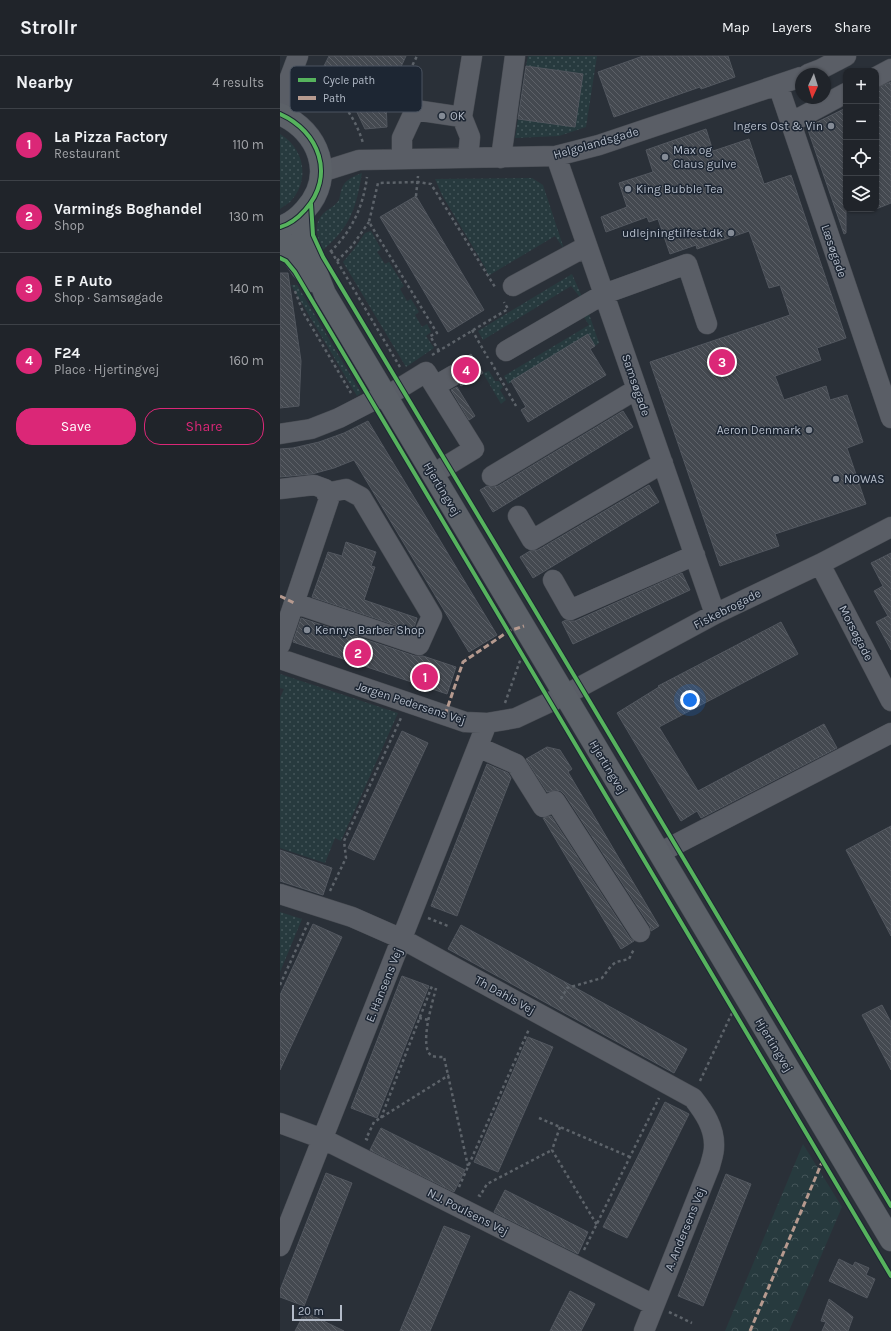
<!DOCTYPE html>
<meta charset="utf-8">
<style>
:root{--surface:#20242a;--page:#282c32;--text:#f1f3f6;--muted:#a2a4a8;--line:#3d4147;--accent:#db2777}
body{margin:0;font-family:Karla,sans-serif;background:var(--page);color:var(--text)}
.controls{position:absolute;right:12px;top:12px;display:grid;overflow:hidden;border-radius:8px;box-shadow:0 1px 3px #0004}
.controls button{width:36px;height:36px;display:grid;place-items:center;padding:0;border:0;border-bottom:1px solid var(--line);background:var(--surface);color:var(--text);font:20px sans-serif}
.compass{position:absolute;left:515px;top:12px;width:36px;height:36px;border-radius:50%;background:var(--surface);box-shadow:0 1px 3px #0004;rotate:184deg}
.scale{position:absolute;left:12px;bottom:10px;width:50px;box-sizing:border-box;padding-left:4px;border:2px solid #b4bcc9;border-top:0;font-size:11px;line-height:14px;white-space:nowrap;color:#b4bcc9;-webkit-text-stroke:3px #1d2633;paint-order:stroke}
.you{position:absolute;left:410px;top:644px;width:14px;height:14px;margin:-10px;border:3px solid #fff;border-radius:50%;background:#1a73e8;box-shadow:0 0 0 6px #1a73e833}
.badge{display:grid;place-items:center;width:26px;height:26px;border-radius:50%;background:var(--accent);color:#fff;font-size:13px;font-weight:700}
.pin{position:absolute;translate:-50% -50%;border:2px solid #fff;box-shadow:0 1px 4px #0006}
.list{margin:0;padding:0;list-style:none}
h2{display:flex;justify-content:space-between;align-items:center;height:52px;margin:0;padding:0 16px;font-size:17px}
h2 small{font-size:13px;font-weight:400;color:var(--muted)}
.list li{display:grid;grid-template-columns:26px 1fr auto;gap:12px;align-items:center;box-sizing:border-box;height:72px;padding:0 16px;border-top:1px solid var(--line)}
.list b{display:block;font-size:15px;white-space:nowrap}
.list p{margin:0;font-size:13px;white-space:nowrap;color:var(--muted)}
.list em{font-size:13px;font-style:normal;color:var(--muted)}
.actions{display:flex;gap:8px;padding:12px 16px}
.actions a{flex:1;padding:9px 0;border:1px solid var(--accent);border-radius:16px;text-align:center;font-size:14px;color:var(--accent)}
.actions .main{background:var(--accent);color:#fff}
.icon{flex:none;width:22px;height:22px;fill:none;stroke:currentColor;stroke-width:2;stroke-linecap:round;stroke-linejoin:round}
.map{position:relative;flex:none;width:611px;height:1275px;overflow:hidden}
header{display:flex;align-items:center;gap:24px;box-sizing:border-box;height:56px;padding:0 20px;background:var(--surface);border-bottom:1px solid var(--line)}
header strong{font-size:19px}
nav{display:flex;gap:22px;margin-inline-start:auto;font-size:14px}
main{display:flex}
aside{flex:1;background:var(--surface)}
.map>svg:first-child{display:block}
.grass{fill:url(#grass-dots)}
.forest{fill:url(#forest-crowns)}
.building{fill:url(#building-back-hatch);stroke:#52575f}
.lines{fill:none;stroke-linecap:round;stroke-linejoin:round}
.minor-casing{stroke:#484c53;stroke-width:21}
.major-casing{stroke:#484c55;stroke-width:23}
.path{stroke:#5d636a;stroke-width:2.5;stroke-dasharray:3 3;stroke-linecap:butt}
.minor{stroke:#5a5e66;stroke-width:20}
.major{stroke:#5c6168;stroke-width:22}
.quiet{stroke:#b69a8f;stroke-width:3;stroke-dasharray:6 3;stroke-linecap:butt}
.cycleway-casing{stroke:#1d2633;stroke-width:6}
.cycleway{stroke:#56b35d;stroke-width:4}
.poi-dot{fill:#848b96;stroke:#1d2633;stroke-width:1.5}
.labels{text-anchor:middle;dominant-baseline:central;stroke-width:3;stroke-linejoin:round;paint-order:stroke}
.poi-label{font-size:12px;fill:#b4bcc9;stroke:#1d2633;text-anchor:start}
.street-label{font-size:12px;fill:#b4bcc9;stroke:#1d2633}
.key{fill:#1d2633;stroke:#4a5360;stroke-width:1}
.key-label{font-size:11px;fill:#b4bcc9}
</style>
<header>
<strong>Strollr</strong>
<nav><a>Map</a><a>Layers</a><a>Share</a></nav>
</header>
<main>
<aside>
<h2>Nearby<small>4 results</small></h2>
<ul class="list">
<li><span class="badge">1</span><div><b>La Pizza Factory</b><p>Restaurant</p></div><em>110 m</em></li>
<li><span class="badge">2</span><div><b>Varmings Boghandel</b><p>Shop</p></div><em>130 m</em></li>
<li><span class="badge">3</span><div><b>E P Auto</b><p>Shop · Samsøgade</p></div><em>140 m</em></li>
<li><span class="badge">4</span><div><b>F24</b><p>Place · Hjertingvej</p></div><em>160 m</em></li>
</ul>
<div class="actions"><a class="main">Save</a><a>Share</a></div>
</aside>
<div class="map">
<svg width="611" height="1275" viewBox="0 0 611 1275">
<defs>
<pattern id="grass-dots" width="8" height="8" patternUnits="userSpaceOnUse"><rect width="8" height="8" fill="#273a3e"/><path d="M2 2h.1M6 6h.1" fill="none" stroke="#445559" stroke-width="1.8" stroke-linecap="round"/></pattern>
<pattern id="forest-crowns" width="20" height="18" patternUnits="userSpaceOnUse"><rect width="20" height="18" fill="#273a3e"/><path d="M2 6a3 3 0 1 1 6 0M12 15a3 3 0 1 1 6 0" fill="none" stroke="#445559"/></pattern>
<pattern id="building-back-hatch" width="6" height="6" patternUnits="userSpaceOnUse"><rect width="6" height="6" fill="#444950"/><path d="M-1 5l2 2M0 0l6 6M5-1l2 2" fill="none" stroke="#5d6168"/></pattern>
</defs>
<rect width="100%" height="100%" fill="#2a3038"/>
<!-- grass -->
<path class="grass" d="M248,0H317L306,71L279,80L235,82L238,63L295,71L303,18L246,10Z
M0,78C24,92 31,124 10,146C7,148 3,151 0,153Z
M82,117C76,152 71,170 43,194C37,181 32,167 45,156C50,152 55,150 59,144C60,141 60,138 61,135C64,124 72,121 82,117Z
M252,122L263,129L284,193L275,180L208,220L206,213L162,139L155,123Z
M91,175L101,193L97,196L105,208L109,206L124,230L120,233L127,245L131,243L139,256L135,259L142,271L147,268L151,276L146,280L154,292L126,311L63,206L74,193L85,177Z
M292,218L302,241L299,240L291,230L203,284L198,275Z
M11,229H17L81,337L77,340Z
M308,255L319,287L315,290L308,278L228,328L224,320L309,269L302,258Z
M209,315L215,325H219L223,331L220,334L226,344L221,348L203,317Z
M0,618L118,657L61,785L55,782L45,807L0,792V642L4,633L0,632Z
M0,856L22,863L0,916Z"/>
<!-- forest -->
<path class="forest" d="M523,1088L562,1151L509,1275H445Z"/>
<!-- building -->
<path class="building" d="M49,0H126L106,43L107,71L85,73L74,50L62,36L40,18Z
M363,0H448L455,21L421,33L420,31L334,61L318,16Z
M246,10L303,18L295,71L238,63Z
M611,26V147L596,153V32Z
M566,52V177L564,178L527,71Z
M426,73L433,95L469,83L484,128L511,119L566,282L537,292L541,304L495,320L504,344L546,330L550,344L567,339L583,386L567,392L586,448L495,478L499,490L440,510L370,306L510,259L500,229L489,232L469,175L417,193L416,189L390,198L378,163L369,166L367,161L326,176L321,161L347,151L339,127L373,116L366,94Z
M136,140L204,254L168,276L100,161Z
M0,217H8L21,305L19,350L0,352Z
M308,278L315,290L310,293L326,319L248,366L241,354L246,351L231,325Z
M191,298L203,317L181,330L180,329L184,324L185,319L184,313L180,309L175,308Z
M177,331L195,360L189,364L171,334Z
M343,355L353,371L213,456L200,434L207,430L213,431L218,430Z
M88,365L217,579L189,596L74,404L54,412L32,418L0,421V393L13,392L39,386L64,377Z
M369,429L379,446L253,522L240,501L250,495L258,494Z
M66,486L96,496L91,510L95,511L84,544L137,562L133,575L32,541L48,496L62,500Z
M611,497V594L596,566L608,560L594,535L603,530L591,507Z
M402,517L410,534L293,588L282,566L286,564L290,565H295Z
M21,562L135,600H143L176,611L167,638L13,586Z
M501,566L518,598L379,671L418,735L544,668L557,692L421,762L417,755L401,765L337,657L379,631L378,630Z
M122,675L148,687L94,804L68,792Z
M267,691L280,694L292,713L288,716L379,870L371,875L370,870L285,739L281,735L276,734L267,736L246,703Z
M207,708L228,717L231,722L177,860L151,850Z
M271,760L350,882L354,885L341,893L263,762Z
M611,770V880L566,794Z
M0,794L52,812L43,839L0,825Z
M33,868L62,881L0,1014V939Z
M181,869L407,993L394,1017L168,893Z
M122,920L149,930L97,1062L71,1052Z
M602,949L611,966V1014L582,959Z
M248,981L273,991L218,1116L194,1106Z
M385,1046L409,1058L347,1182L323,1171Z
M101,1072L185,1114L174,1136L90,1094Z
M46,1117L72,1127L24,1250L0,1241V1234Z
M446,1118L471,1128L423,1250L398,1240Z
M225,1134L308,1176L298,1198L214,1156Z
M164,1170L190,1180L150,1275H120Z
M559,1203L573,1210L575,1206L589,1212L586,1219L595,1223L587,1242L549,1225Z
M290,1235L315,1248L301,1275H270Z
M549,1243L573,1261L568,1275H542L546,1266L541,1265Z
M25,1256L64,1275H15Z"/>
<g class="lines">
<defs>
<path id="minor" d="M528,18L541,13L566,0
M596,21L611,13
M498,29L611,362
M0,48L18,0
M182,61L192,0
M510,67L566,37
M276,100L435,558
M221,102L235,0
M122,103V82L135,54L182,61L190,81L188,102
M41,116L79,104L276,100L319,89L521,21
M233,230L307,190
M226,295L324,238L407,208L427,268
M155,330L174,319
M0,378L31,373L59,362L92,345L107,340L146,316L194,393L153,418
M212,420L357,333
M0,433L34,429L45,433L49,443L0,589
M238,460L252,484L383,407
M540,508L611,645
M273,524L290,554L415,499
M14,547L139,589L152,560L81,441L66,433L46,437
M0,603L185,666L207,667L236,662L285,639L435,558L540,508L611,471
M198,691L236,708L263,751L275,745L360,876
M379,797L611,677
M0,838L72,861L122,883L413,1042C424,1056 435,1072 434,1091C434,1098 431,1105 430,1110L364,1275
M0,1067L43,1083L374,1249
M0,1190L207,667"/>
<path id="major" d="M0,58C39,75 56,120 25,154C18,162 11,168 0,171
M18,162L33,208L45,238L611,1184
M0,181L22,213L33,225"/>
</defs>
<!-- minor casing -->
<use href="#minor" class="minor-casing"/>
<!-- major casing -->
<use href="#major" class="major-casing"/>
<!-- path -->
<path class="path" d="M29,20C56,36 74,57 83,87
M119,47L117,40L137,0
M106,49H117
M136,140L138,120
M51,195L120,311
M50,196C72,175 83,151 87,121
M57,205L72,190L89,166
M15,235L23,256L71,337
M192,274L208,302
M159,295L150,280L157,277L89,166L98,127L138,126L151,128L215,231
M152,299L228,253L224,246
M211,306L236,350
M225,647L241,602
M50,835L66,802L64,785L121,662
M148,862L168,870
M0,929L29,865
M156,932C153,945 138,992 152,1000C155,1001 161,1001 164,1001L188,1110
M281,943L287,932L322,922L331,910L336,906L349,903L354,893
M139,962L149,964
M420,1025L453,955
M101,1062L152,930
M259,1062L350,1101
M280,1071L272,1094L317,1169
M88,1084L86,1083L94,1066L169,1019
M179,1131L249,973
M198,1139L200,1140L207,1128L272,1094
M304,1194L379,1042
M389,1256L412,1267"/>
<!-- minor -->
<use href="#minor" class="minor"/>
<!-- major -->
<use href="#major" class="major"/>
<!-- quiet -->
<path class="quiet" d="M0,540L14,547
M165,659L183,606L229,575L244,570
M470,1275L543,1104"/>
<defs>
<path id="cycleway" d="M0,58C39,75 56,120 25,154C18,162 11,168 0,171
M31,148L33,179L43,201L301,631L611,1150
M0,202L6,205L15,216L611,1220"/>
</defs>
<!-- cycleway casing -->
<use href="#cycleway" class="cycleway-casing"/>
<!-- cycleway -->
<use href="#cycleway" class="cycleway"/>
</g>
<!-- markers -->
<g class="poi-dot">
<circle cx="162" cy="60" r="4"/>
<circle cx="551" cy="70" r="4"/>
<circle cx="385" cy="101" r="4"/>
<circle cx="348" cy="133" r="4"/>
<circle cx="451" cy="177" r="4"/>
<circle cx="529" cy="374" r="4"/>
<circle cx="556" cy="423" r="4"/>
<circle cx="27" cy="574" r="4"/>
</g>
<g class="labels">
<!-- poi labels -->
<g class="poi-label">
<text x="170" y="60">OK</text>
<text x="543" y="70" text-anchor="end">Ingers Ost &amp; Vin</text>
<text x="393" y="94">Max og<tspan x="393" dy="14">Claus gulve</tspan></text>
<text x="356" y="133">King Bubble Tea</text>
<text x="443" y="177" text-anchor="end">udlejningtilfest.dk</text>
<text x="521" y="374" text-anchor="end">Aeron Denmark</text>
<text x="564" y="423">NOWAS</text>
<text x="35" y="574">Kennys Barber Shop</text>
</g>
<!-- street labels -->
<g class="street-label">
<text transform="translate(316 87) rotate(-16)">Helgolandsgade</text>
<text transform="translate(554 195) rotate(71)">Læsøgade</text>
<text transform="translate(356 329) rotate(71)">Samsøgade</text>
<text transform="translate(162 433) rotate(59)">Hjertingvej</text>
<text transform="translate(447 553) rotate(-27)">Fiskebrogade</text>
<text transform="translate(576 577) rotate(63)">Morsøgade</text>
<text transform="translate(131 647) rotate(18)">Jørgen Pedersens Vej</text>
<text transform="translate(328 711) rotate(59)">Hjertingvej</text>
<text transform="translate(104 929) rotate(-68)">E. Hansens Vej</text>
<text transform="translate(225 939) rotate(29)">Th Dahls Vej</text>
<text transform="translate(494 989) rotate(59)">Hjertingvej</text>
<text transform="translate(188 1156) rotate(27)">N.J. Poulsens Vej</text>
<text transform="translate(405 1173) rotate(-68)">A. Andersens Vej</text>
</g>
</g>
<!-- legend -->
<rect x="10" y="10" width="132" height="46" rx="6" class="key"/>
<rect x="18" y="22" width="18" height="4" fill="#56b35d"/>
<rect x="18" y="40" width="18" height="4" fill="#b69a8f"/>
<g class="key-label">
<text x="43" y="28">Cycle path</text>
<text x="43" y="46">Path</text>
</g>
</svg>
<div class="controls">
<button>+</button>
<button>−</button>
<button><svg class="icon" aria-label="locate" viewBox="0 0 24 24"><circle cx="12" cy="12" r="6"/><path d="M12 2v4M12 18v4M2 12h4M18 12h4"/></svg></button>
<button><svg class="icon" aria-label="layers" viewBox="0 0 24 24"><path d="M12 4l9 5-9 5-9-5zM3 14l9 5 9-5"/></svg></button>
</div>
<svg class="compass" viewBox="-18 -18 36 36"><path d="M0-13l5 13h-10z" fill="#e53935"/><path d="M0 13l5-13h-10z" fill="#a2a4a8"/></svg>
<div class="scale">20 m</div>
<div class="you"></div>
<div class="pin badge" style="left:145px;top:621px">1</div>
<div class="pin badge" style="left:78px;top:597px">2</div>
<div class="pin badge" style="left:442px;top:306px">3</div>
<div class="pin badge" style="left:186px;top:314px">4</div>
</div>
</main>
